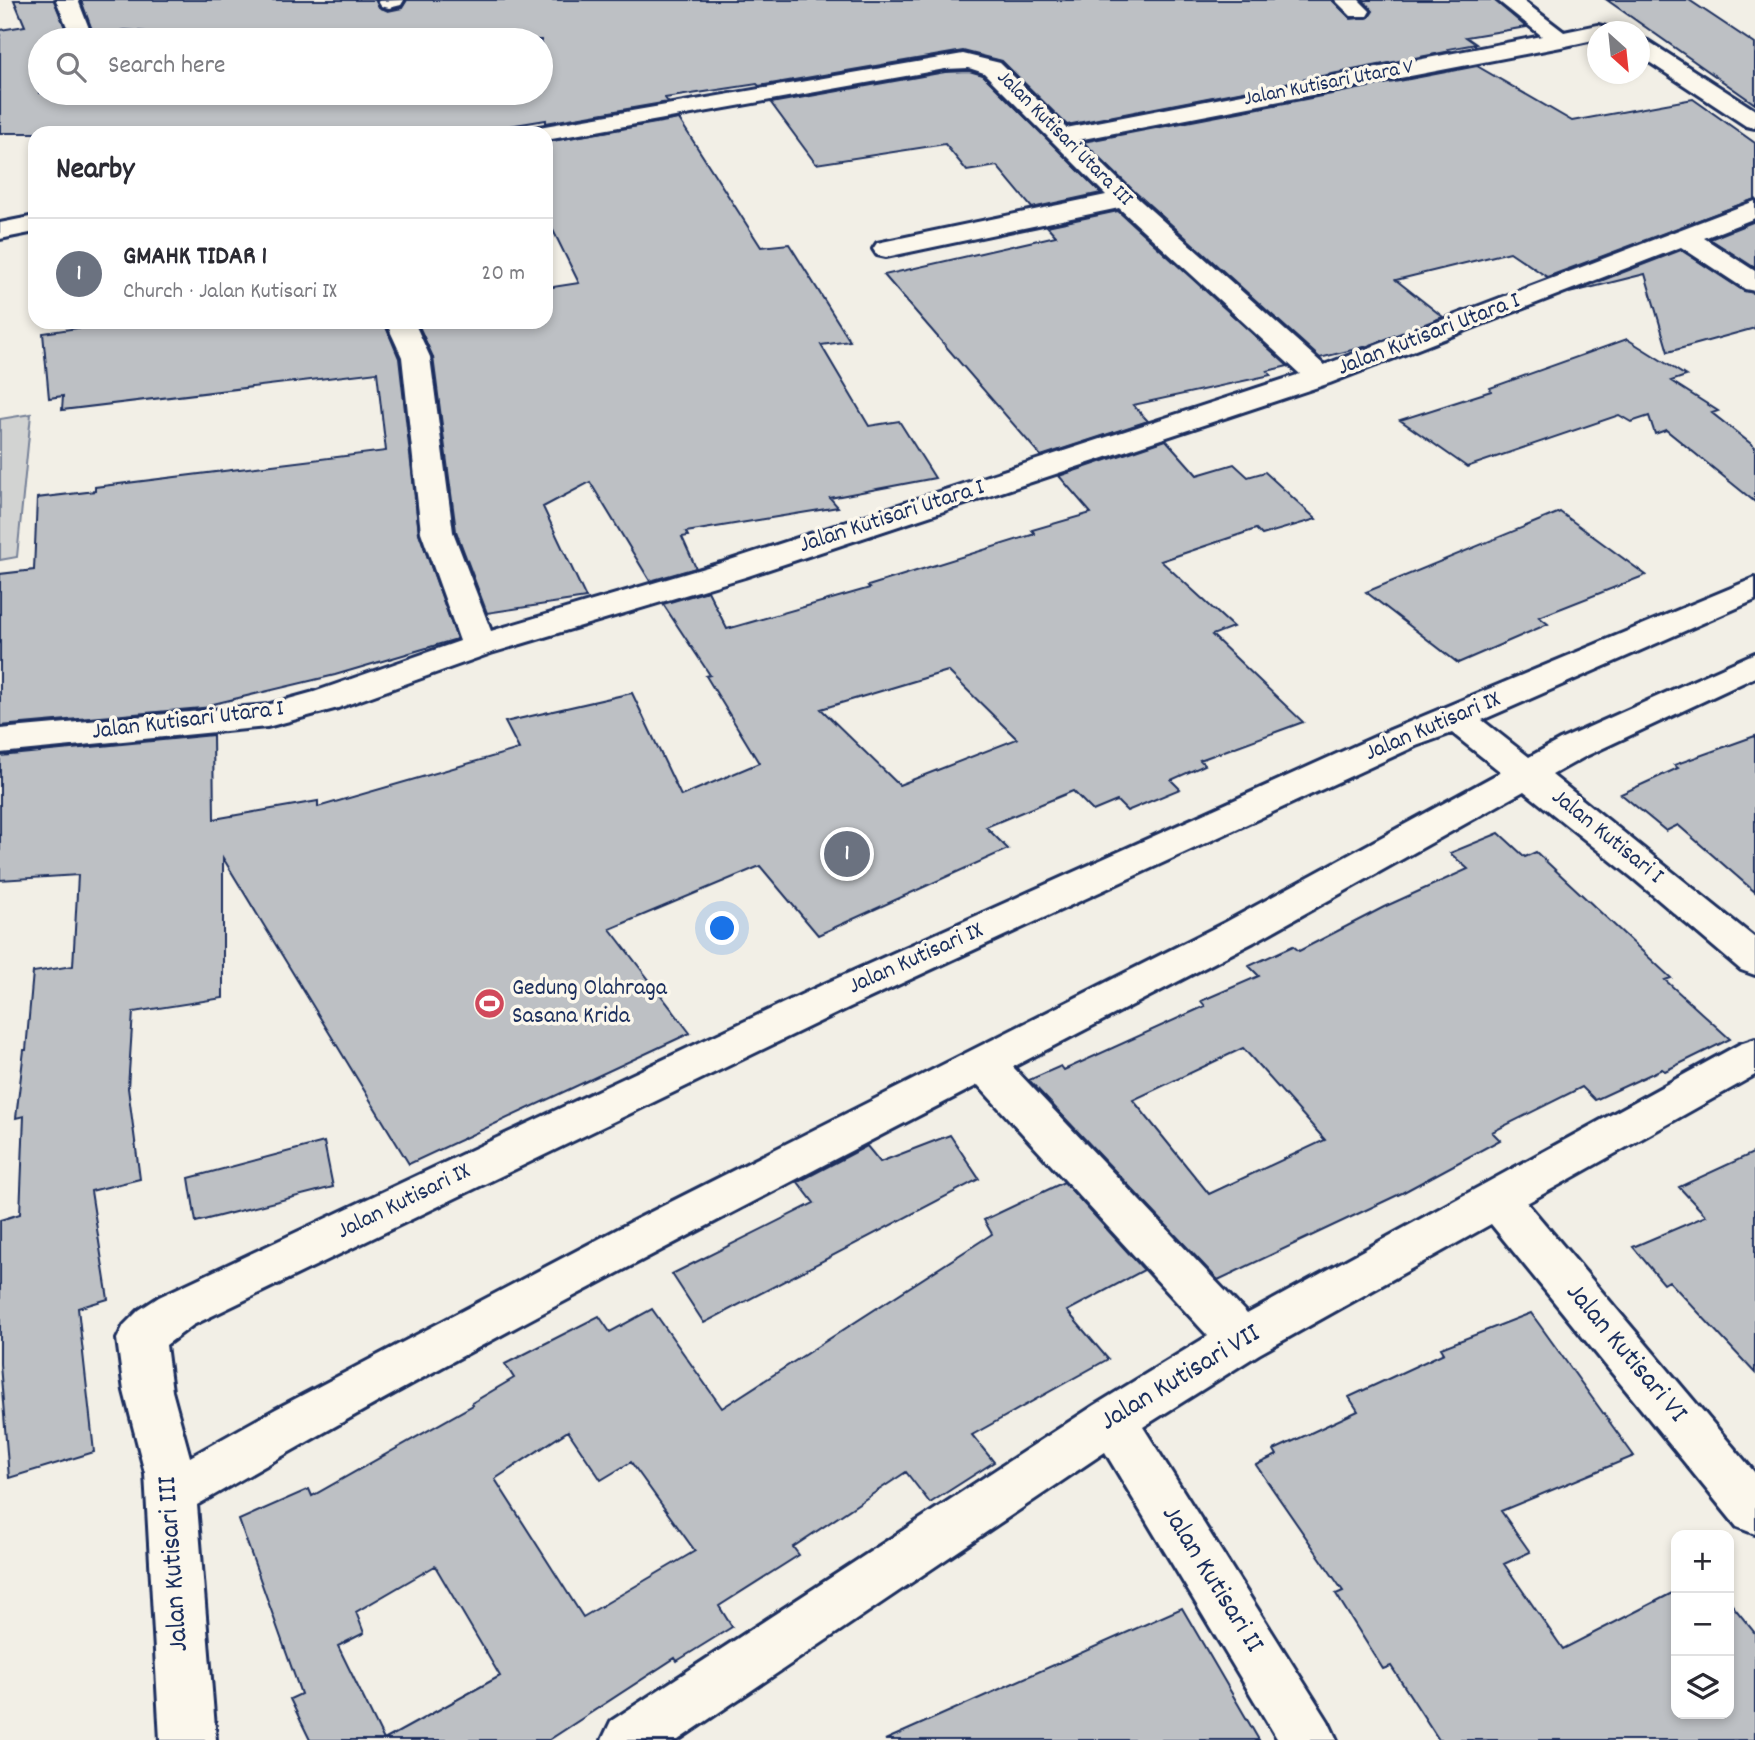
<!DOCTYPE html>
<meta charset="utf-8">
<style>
:root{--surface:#fff;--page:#f7f7f7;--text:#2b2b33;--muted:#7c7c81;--line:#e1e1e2;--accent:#111827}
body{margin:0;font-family:Dekko,sans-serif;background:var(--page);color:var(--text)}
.controls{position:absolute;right:21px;bottom:21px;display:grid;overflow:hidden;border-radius:14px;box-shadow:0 4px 10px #0003}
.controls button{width:63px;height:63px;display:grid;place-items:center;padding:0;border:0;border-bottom:2px solid var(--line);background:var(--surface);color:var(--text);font:35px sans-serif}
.compass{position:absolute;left:1587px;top:21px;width:63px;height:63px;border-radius:50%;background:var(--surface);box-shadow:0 4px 10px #0003;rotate:153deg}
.you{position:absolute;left:723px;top:929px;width:24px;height:24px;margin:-18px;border:5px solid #fff;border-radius:50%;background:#1a73e8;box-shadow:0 0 0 10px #1a73e833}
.badge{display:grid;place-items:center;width:46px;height:46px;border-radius:50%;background:var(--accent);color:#fff;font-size:23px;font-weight:700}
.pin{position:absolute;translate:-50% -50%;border:4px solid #fff;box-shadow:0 2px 7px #0006}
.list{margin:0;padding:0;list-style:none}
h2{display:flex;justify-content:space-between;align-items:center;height:91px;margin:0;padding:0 28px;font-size:30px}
h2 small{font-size:23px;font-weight:400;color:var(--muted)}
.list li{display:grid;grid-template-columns:46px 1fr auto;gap:21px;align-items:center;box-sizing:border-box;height:112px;padding:0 28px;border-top:2px solid var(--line)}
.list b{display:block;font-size:26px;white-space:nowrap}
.list p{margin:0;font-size:23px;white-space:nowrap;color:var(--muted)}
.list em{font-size:23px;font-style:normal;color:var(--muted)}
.icon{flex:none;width:38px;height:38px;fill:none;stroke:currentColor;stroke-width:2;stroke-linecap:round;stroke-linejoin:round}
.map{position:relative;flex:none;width:1755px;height:1740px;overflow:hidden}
.search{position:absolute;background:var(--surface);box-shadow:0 4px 10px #0003;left:28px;top:28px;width:525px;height:77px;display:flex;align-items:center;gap:18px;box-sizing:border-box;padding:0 24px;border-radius:38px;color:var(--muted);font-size:26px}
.panel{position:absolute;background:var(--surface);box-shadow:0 4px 10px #0003;left:28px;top:126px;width:525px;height:203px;border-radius:21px}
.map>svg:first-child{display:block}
.green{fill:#d2d3d2;stroke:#768198;stroke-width:2}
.building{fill:#bdc0c4;stroke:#1b2f5e;stroke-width:2;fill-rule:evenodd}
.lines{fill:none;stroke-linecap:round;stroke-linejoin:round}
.minor-casing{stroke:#1b2f5e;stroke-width:6}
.minor{fill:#fbf7ec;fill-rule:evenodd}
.labels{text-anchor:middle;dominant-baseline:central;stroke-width:7;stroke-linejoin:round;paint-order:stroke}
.far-street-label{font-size:21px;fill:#1b2f5e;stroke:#fbf7ec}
.street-label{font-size:24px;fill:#1b2f5e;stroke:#fbf7ec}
.poi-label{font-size:24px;fill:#1b2f5e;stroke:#fbf7ec;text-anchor:start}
.near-street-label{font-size:28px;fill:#1b2f5e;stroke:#fbf7ec}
</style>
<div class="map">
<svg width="1755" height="1740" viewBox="0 0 1755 1740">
<rect width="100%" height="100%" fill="#f2efe6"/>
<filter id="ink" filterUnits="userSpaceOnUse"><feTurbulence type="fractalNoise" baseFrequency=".0143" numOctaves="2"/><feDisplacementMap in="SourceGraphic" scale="14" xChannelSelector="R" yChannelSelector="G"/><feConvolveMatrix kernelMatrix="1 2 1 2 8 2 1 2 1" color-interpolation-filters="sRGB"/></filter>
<g filter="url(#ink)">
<!-- green -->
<path class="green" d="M31,414L17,557L0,560V419Z"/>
<!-- building -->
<path class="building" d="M14,0H54L70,40H40V93H541V40H152L146,32L125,30L116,32L111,40H102L92,30L81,0H376L379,7L388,11L402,8L407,0H1332L1351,19L1369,17L1373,11L1363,0H1494L1526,27L1466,37L1476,44L1448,49L1451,51L1067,125L1002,61L963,51L759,86L757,84L665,98L668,102L546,123V120L467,133H0V30L25,26Z
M1607,0H1689L1755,44V104Z
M1477,66L1572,121L1693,99L1755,143V199L1547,277L1510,252L1396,280L1443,317L1368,346L1320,358L1135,192L1083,142Z
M969,71L983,75L1101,193L1032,208L997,166L967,171L945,144L816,164L771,103L945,72Z
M679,119L761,247L789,244L850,341L821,345L869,426L899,421L935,478L830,498L838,507L686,532L688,536L682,537L696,568L650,581L590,482L543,507L586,598L487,613L456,531L433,357L417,322H546V288L579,283L546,216V142Z
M1118,211L1288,366L1267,371L1271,375L1133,405L1148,421L1041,456L884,275L1056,236L1047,226Z
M1755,221V268L1710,239Z
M1681,250L1744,291L1755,293V328L1668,352L1645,274L1569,293Z
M118,322H384L399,358L419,533L457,639L335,675L213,704V707L0,726V574L34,570L37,498L95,491V487L386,451L377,372L62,410L63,396L49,398L43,333Z
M1627,339L1686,376L1671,381L1718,411L1712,413L1755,447V502L1666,430L1655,434L1649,416L1631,422L1619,415L1467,467L1400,420L1491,391L1490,388Z
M1166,440L1197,475L1234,464L1248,477L1265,472L1316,519L1262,535L1256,529L1161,561L1233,627L1212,635L1303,722L1200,760L1205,765L1171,780L1180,789L1127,811L1117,801L1093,811L1073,791L986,827L1008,849L818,935L760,866L610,929L690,1033L409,1164L223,858V998L133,1012L128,1088L140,1179L91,1191L108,1299L78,1308L94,1452L9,1478L0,1364V1220L20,1214L24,1116L16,1118L24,1050H26L33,972L73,966L78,875L0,880V756L213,735L214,819L318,801V807L519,749L505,722L632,693L681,796L759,763L706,676L710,675L663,604L708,591L727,629L870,588L868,586L1035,534L1032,530L1091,513L1059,476ZM948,671L1017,739L899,785L821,709Z
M1560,512L1646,575L1539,617L1548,624L1458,663L1366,592Z
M1755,736V892L1678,825L1666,831L1621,794L1678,768L1674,765Z
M1499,833L1525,857L1536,852L1671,978L1665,980L1730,1039L1665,1071L1662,1069L1595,1100L1582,1087L1492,1132L1500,1140L1402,1193L1218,1280L1029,1080L1061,1066L1064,1070L1205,1006L1201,1001L1259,976L1249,966L1293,946L1299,951L1384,907L1468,869L1450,853ZM1243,1048L1325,1140L1209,1194L1133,1100Z
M950,1135L979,1179L704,1323L672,1274L814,1203L798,1182L867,1146L880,1162Z
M324,1142L333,1187L196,1222L189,1178Z
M1755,1152V1373L1669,1281L1664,1284L1633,1247L1706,1216L1679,1187Z
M1064,1182L1144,1270L1067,1311L1108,1359L972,1435L994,1462L930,1503L906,1472L793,1547L799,1555L719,1606L732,1627L677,1661L675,1658L549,1740H384L500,1676L435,1566L356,1612L364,1633L338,1646L384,1740H310L290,1699L301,1694L239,1520L309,1489L312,1496L473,1405L472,1403L514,1378L505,1364L599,1316L610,1332L652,1309L722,1408L992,1234L984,1220ZM568,1431L601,1480L631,1462L695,1551L583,1617L495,1479Z
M1531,1313L1634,1456L1501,1511L1530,1552L1504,1564L1563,1649L1676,1591V1714H1729V1601L1755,1633V1740H1439L1391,1666L1383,1669L1336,1594L1343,1591L1256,1465L1277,1455L1274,1450L1358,1411L1349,1397L1444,1353L1441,1348Z
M1182,1608L1259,1740H885Z"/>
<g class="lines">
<defs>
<path id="minor" d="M56,0H78L90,31L99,40L72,39Z
M404,0L401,5L389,8L381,6L378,1Z
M1335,0H1359L1370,11L1367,16H1351Z
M1497,0H1522L1564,32L1598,25L1606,27L1609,32H1598V39L1561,47L1078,140L1133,194L1324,365L1755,201V218L1704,238L1755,271V291L1745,289L1681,247L1330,383L745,577L491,653L338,708L267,727L0,753V729L267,705L314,692L460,641L421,532L402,357L386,322H414L430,357L453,532L491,631L721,563L1300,374L1119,208L886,257L877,255L873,249L877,243L1106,195L984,73L969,68L945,69L546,140V133H530L533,128L963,54L1000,63L1066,128L1542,36Z
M125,33L146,35L149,40H114L117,35Z
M1640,39L1648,41L1755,110V128L1746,126L1640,56Z
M35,216V232L0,239V223Z
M1755,578V600L1482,720L1529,757L1560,740L1755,653V677L1586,756L1552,775L1755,938V975L1741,970L1634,879L1524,791L1254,942L1013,1067L1247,1314L1740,1044L1755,1039V1075L1527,1203L1755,1473V1534L1737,1527L1491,1224L1259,1354L1143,1427L1328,1721L1337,1740H1278L1105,1452L678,1740H602L611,1721L1095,1405L1208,1336L978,1085C716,1221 453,1356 197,1505L216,1740H160L145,1473L124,1391L117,1339L124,1325L139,1310L159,1297L822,985L1390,730ZM1452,733L1501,772L1226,922L633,1221L274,1410L190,1457L172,1391L166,1345L193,1325L850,1007L1416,746Z"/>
</defs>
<!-- minor casing -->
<use href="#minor" class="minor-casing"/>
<!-- minor -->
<use href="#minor" class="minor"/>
</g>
</g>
<!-- icons -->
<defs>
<symbol id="stadium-disc" viewBox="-11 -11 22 22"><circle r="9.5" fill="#d1495b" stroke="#fbf7ec"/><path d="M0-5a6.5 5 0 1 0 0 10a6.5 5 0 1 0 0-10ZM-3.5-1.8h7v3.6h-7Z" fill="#fff"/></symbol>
</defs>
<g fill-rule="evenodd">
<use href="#stadium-disc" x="472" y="986" width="35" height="35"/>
</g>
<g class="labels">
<!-- far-street labels -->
<g class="far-street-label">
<text transform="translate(1329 84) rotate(-11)">Jalan Kutisari Utara V</text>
<text transform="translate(1064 139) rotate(45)">Jalan Kutisari Utara III</text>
</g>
<!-- street labels -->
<g class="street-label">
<text transform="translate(1429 335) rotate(-21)">Jalan Kutisari Utara I</text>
<text transform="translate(892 517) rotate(-18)">Jalan Kutisari Utara I</text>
<text transform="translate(188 721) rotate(-7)">Jalan Kutisari Utara I</text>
<text transform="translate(1433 727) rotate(-23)">Jalan Kutisari IX</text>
<text transform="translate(1607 837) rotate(39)">Jalan Kutisari I</text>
<text transform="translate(916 959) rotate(-24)">Jalan Kutisari IX</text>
<text transform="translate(404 1202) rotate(-26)">Jalan Kutisari IX</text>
</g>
<!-- poi labels -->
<g class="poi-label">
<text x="512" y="989">Gedung Olahraga<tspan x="512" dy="28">Sasana Krida</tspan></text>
</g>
<!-- near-street labels -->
<g class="near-street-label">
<text transform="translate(1625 1354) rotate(50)">Jalan Kutisari VI</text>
<text transform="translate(1181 1379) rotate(-31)">Jalan Kutisari VII</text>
<text transform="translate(175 1564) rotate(-94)">Jalan Kutisari III</text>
<text transform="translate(1211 1580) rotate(58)">Jalan Kutisari II</text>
</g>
</g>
</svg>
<div class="controls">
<button>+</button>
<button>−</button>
<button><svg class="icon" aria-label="layers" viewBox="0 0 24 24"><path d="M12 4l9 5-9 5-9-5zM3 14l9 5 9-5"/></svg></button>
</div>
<svg class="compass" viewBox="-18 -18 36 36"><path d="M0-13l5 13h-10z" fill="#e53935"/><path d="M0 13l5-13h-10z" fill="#7c7c81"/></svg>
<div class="you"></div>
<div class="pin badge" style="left:847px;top:854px;background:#6b7280">1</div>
<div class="search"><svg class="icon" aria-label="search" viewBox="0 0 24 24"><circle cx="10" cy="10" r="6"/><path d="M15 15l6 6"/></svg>Search here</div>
<section class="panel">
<h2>Nearby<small></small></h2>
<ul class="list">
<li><span class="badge" style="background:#6b7280">1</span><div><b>GMAHK TIDAR 1</b><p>Church · Jalan Kutisari IX</p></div><em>20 m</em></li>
</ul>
</section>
</div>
